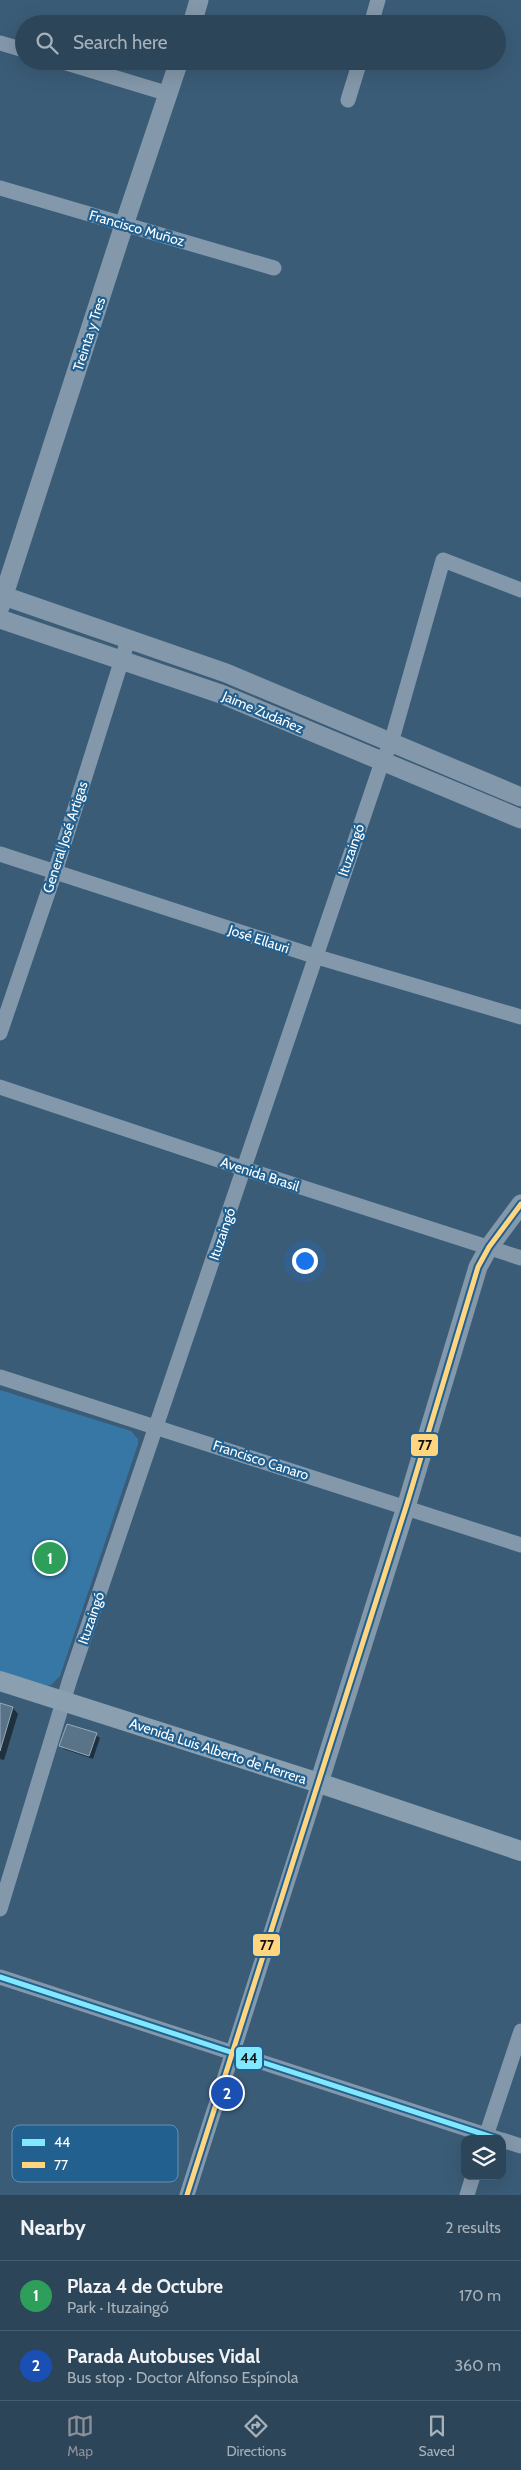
<!DOCTYPE html>
<meta charset="utf-8">
<style>
:root{--surface:#2c4559;--page:#384f62;--text:#f1f3f6;--muted:#a6b1ba;--line:#485d6f;--accent:#8c9099}
body{margin:0;font-family:Cabin,sans-serif;background:var(--page);color:var(--text)}
.controls{position:absolute;right:15px;bottom:15px;display:grid;overflow:hidden;border-radius:10px;box-shadow:0 5px 20px #0002}
.controls button{width:45px;height:45px;display:grid;place-items:center;padding:0;border:0;border-bottom:1px solid var(--line);background:var(--surface);color:var(--text);font:25px sans-serif}
.you{position:absolute;left:304px;top:1260px;width:18px;height:18px;margin:-12px;border:4px solid #fff;border-radius:50%;background:#1a73e8;box-shadow:0 0 0 8px #1a73e833}
.badge{display:grid;place-items:center;width:32px;height:32px;border-radius:50%;background:var(--accent);color:#fff;font-size:16px;font-weight:700}
.pin{position:absolute;translate:-50% -50%;border:2px solid #fff;box-shadow:0 1px 5px #0006}
.list{margin:0;padding:0;list-style:none}
h2{display:flex;justify-content:space-between;align-items:center;height:65px;margin:0;padding:0 20px;font-size:21px}
h2 small{font-size:16px;font-weight:400;color:var(--muted)}
.list li{display:grid;grid-template-columns:32px 1fr auto;gap:15px;align-items:center;box-sizing:border-box;height:70px;padding:0 20px;border-top:1px solid var(--line)}
.list b{display:block;font-size:19px;white-space:nowrap}
.list p{margin:0;font-size:16px;white-space:nowrap;color:var(--muted)}
.list em{font-size:16px;font-style:normal;color:var(--muted)}
.icon{flex:none;width:28px;height:28px;fill:none;stroke:currentColor;stroke-width:2;stroke-linecap:round;stroke-linejoin:round}
.map{position:relative;flex:none;width:521px;height:2195px;overflow:hidden}
.search{position:absolute;background:var(--surface);box-shadow:0 5px 20px #0002;left:15px;right:15px;top:15px;height:55px;display:flex;align-items:center;gap:12px;box-sizing:border-box;padding:0 18px;border-radius:28px;color:var(--muted);font-size:19px}
.sheet{height:205px;background:var(--surface)}
nav{display:flex;justify-content:space-around;align-items:center;box-sizing:border-box;height:70px;border-top:1px solid var(--line);background:var(--surface);font-size:14px;color:var(--muted)}
nav a{display:grid;justify-items:center;gap:2px}
nav .on{color:var(--accent)}
.map>svg:first-child{display:block}
.green{fill:#3777a6}
.shadow{fill:#0007}
.building{fill:#597388;stroke:#97aab8}
.lines{fill:none;stroke-linecap:round;stroke-linejoin:round}
.minor{stroke:#8398aa;stroke-width:15}
.tertiary{stroke:#8398aa;stroke-width:19}
.secondary{stroke:#8a9faf;stroke-width:20}
.bus-1-casing{stroke:#226090;stroke-width:9}
.bus-2-casing{stroke:#226090;stroke-width:9}
.bus-1{stroke:#80e8ff;stroke-width:5}
.bus-2{stroke:#ffd580;stroke-width:5}
.labels{text-anchor:middle;dominant-baseline:central;stroke-width:4.5;stroke-linejoin:round;paint-order:stroke}
.street-label{font-size:14px;fill:#fff;stroke:#226090}
.key{fill:#226090;stroke:#6490b1;stroke-width:1}
.key-label{font-size:14px;fill:#fff}
.line-badge{stroke:#226090;stroke-width:2}
.pale-badge-label{font-size:14px;text-anchor:middle;font-weight:bold;fill:#111}
</style>
<div class="map">
<svg width="521" height="2195" viewBox="0 0 521 2195">
<rect width="100%" height="100%" fill="#3b5c77"/>
<!-- green -->
<path class="green" d="M0,1390L131,1431L138,1439V1444L60,1676L51,1685L44,1686L0,1672Z"/>
<!-- shadow -->
<path class="shadow" d="M0,1704L13,1708L18,1714L4,1760L0,1759Z
M96,1735L100,1738L93,1759L64,1749L61,1745Z"/>
<!-- building -->
<path class="building" d="M0,1703L13,1707L0,1751Z
M67,1724L97,1733L89,1756L59,1746Z"/>
<g class="lines">
<!-- minor -->
<path class="minor" d="M371,24L378,0
M0,43L24,50
M60,61L169,94
M348,100L360,61
M0,188L274,268
M0,854L314,956L521,1017
M0,1033L55,872L128,640
M0,1087L245,1169L521,1258
M0,1377L521,1545
M0,1909L70,1679L382,762L391,743L443,560L521,590
M0,1977L498,2139
M485,2139L521,2031
M502,2140L521,2146
M187,2195L319,1783
M467,2195L473,2176"/>
<!-- tertiary -->
<path class="tertiary" d="M192,24L199,0
M4,596L226,673L521,797
M0,607L124,225L179,61
M0,619L221,694L521,819
M319,1783L406,1507L478,1267L489,1247L521,1204"/>
<!-- secondary -->
<path class="secondary" d="M0,1681L319,1783L521,1851"/>
<defs>
<path id="bus-1" d="M0,1977L498,2139"/>
<path id="bus-2" d="M187,2195L406,1507L478,1267L489,1247L521,1204"/>
</defs>
<!-- bus-1 casing -->
<use href="#bus-1" class="bus-1-casing"/>
<!-- bus-2 casing -->
<use href="#bus-2" class="bus-2-casing"/>
<!-- bus-1 -->
<use href="#bus-1" class="bus-1"/>
<!-- bus-2 -->
<use href="#bus-2" class="bus-2"/>
</g>
<g class="labels">
<!-- street labels -->
<g class="street-label">
<text transform="translate(137 228) rotate(16)">Francisco Muñoz</text>
<text transform="translate(89 334) rotate(-72)">Treinta y Tres</text>
<text transform="translate(263 712) rotate(23)">Jaime Zudáñez</text>
<text transform="translate(65 837) rotate(-72)">General José Artigas</text>
<text transform="translate(351 850) rotate(-71)">Ituzaingó</text>
<text transform="translate(259 939) rotate(18)">José Ellauri</text>
<text transform="translate(260 1174) rotate(18)">Avenida Brasil</text>
<text transform="translate(222 1234) rotate(-71)">Ituzaingó</text>
<text transform="translate(261 1460) rotate(18)">Francisco Canaro</text>
<text transform="translate(91 1618) rotate(-71)">Ituzaingó</text>
<text transform="translate(218 1751) rotate(18)">Avenida Luis Alberto de Herrera</text>
</g>
</g>
<!-- legend -->
<rect x="12" y="2125" width="166" height="57" rx="8" class="key"/>
<rect x="22" y="2139" width="23" height="7" fill="#80e8ff"/>
<rect x="22" y="2162" width="23" height="6" fill="#ffd580"/>
<g class="key-label">
<text x="54" y="2147">44</text>
<text x="54" y="2170">77</text>
</g>
<g class="line-badge">
<rect x="410" y="1433" width="29" height="24" rx="5" fill="#ffd580"/>
<rect x="252" y="1933" width="29" height="24" rx="5" fill="#ffd580"/>
<rect x="235" y="2046" width="28" height="24" rx="5" fill="#80e8ff"/>
</g>
<g class="pale-badge-label">
<text x="425" y="1450">77</text>
<text x="267" y="1950">77</text>
<text x="249" y="2063">44</text>
</g>
</svg>
<div class="controls">
<button><svg class="icon" aria-label="layers" viewBox="0 0 24 24"><path d="M12 4l9 5-9 5-9-5zM3 14l9 5 9-5"/></svg></button>
</div>
<div class="you"></div>
<div class="pin badge" style="left:50px;top:1558px;background:#2e9e5b">1</div>
<div class="pin badge" style="left:227px;top:2093px;background:#1a4fb4">2</div>
<div class="search"><svg class="icon" aria-label="search" viewBox="0 0 24 24"><circle cx="10" cy="10" r="6"/><path d="M15 15l6 6"/></svg>Search here</div>
</div>
<section class="sheet">
<h2>Nearby<small>2 results</small></h2>
<ul class="list">
<li><span class="badge" style="background:#2e9e5b">1</span><div><b>Plaza 4 de Octubre</b><p>Park · Ituzaingó</p></div><em>170 m</em></li>
<li><span class="badge" style="background:#1a4fb4">2</span><div><b>Parada Autobuses Vidal</b><p>Bus stop · Doctor Alfonso Espínola</p></div><em>360 m</em></li>
</ul>
</section>
<nav>
<a class="on"><svg class="icon" aria-label="map" viewBox="0 0 24 24"><path d="M3 6l6-2 6 2 6-2v14l-6 2-6-2-6 2zM9 4v14M15 6v14"/></svg>Map</a>
<a><svg class="icon" aria-label="directions" viewBox="0 0 24 24"><path d="M12 3l9 9-9 9-9-9zM9 14v-3h6M13 9l2 2-2 2"/></svg>Directions</a>
<a><svg class="icon" aria-label="saved" viewBox="0 0 24 24"><path d="M7 4h10v16l-5-4-5 4z"/></svg>Saved</a>
</nav>
